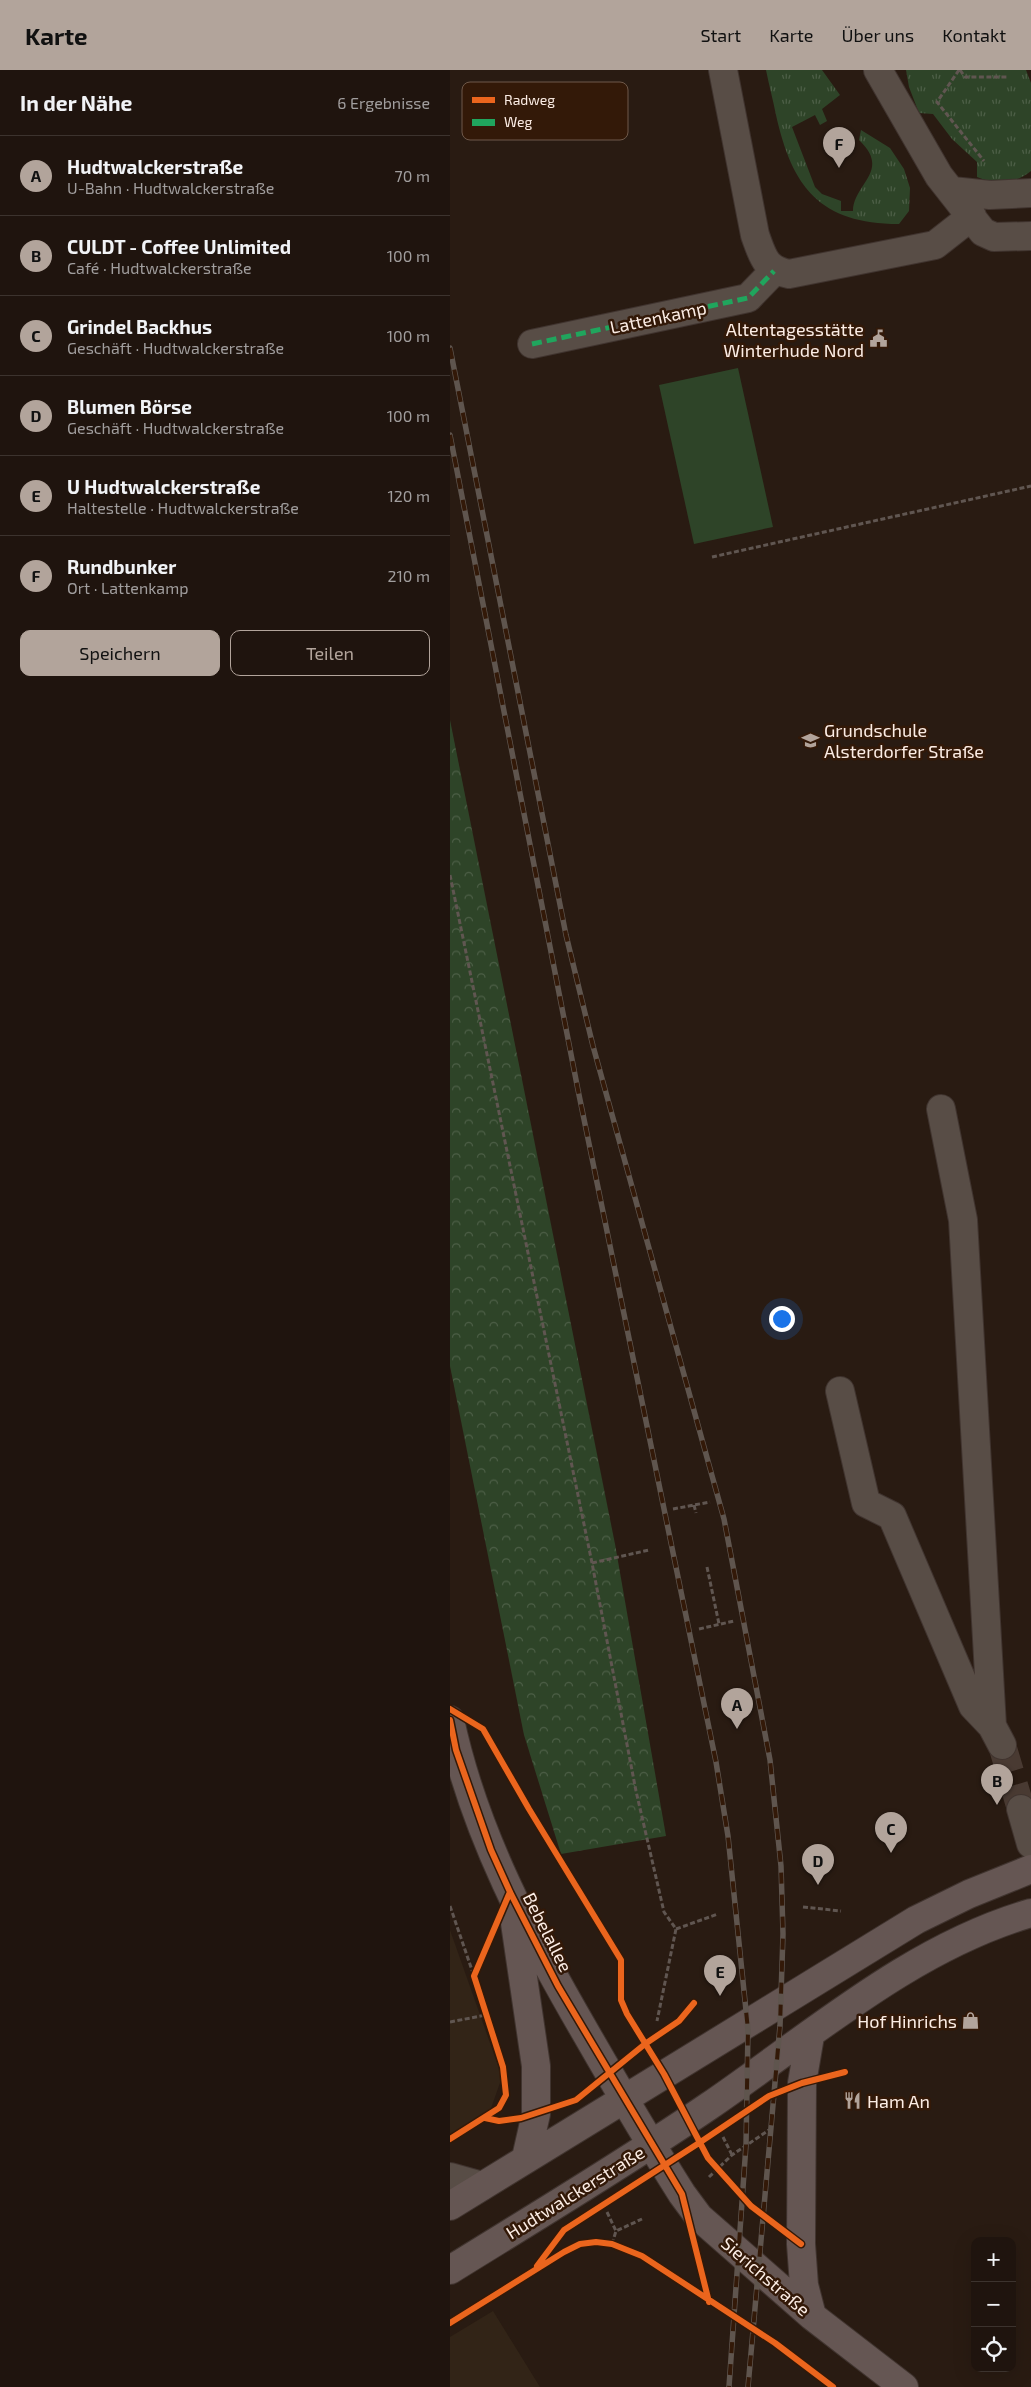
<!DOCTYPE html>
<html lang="de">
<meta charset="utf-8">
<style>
:root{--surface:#1f140e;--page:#2c211c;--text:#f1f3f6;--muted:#a19e9e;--line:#3c332e;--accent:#b2a49b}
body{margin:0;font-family:"Exo 2",sans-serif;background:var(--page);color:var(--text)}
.controls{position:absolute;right:15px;bottom:15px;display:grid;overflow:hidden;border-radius:10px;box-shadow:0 5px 20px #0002}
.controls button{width:45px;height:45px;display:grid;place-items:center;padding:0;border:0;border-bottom:1px solid var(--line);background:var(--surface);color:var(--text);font:25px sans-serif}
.you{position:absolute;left:331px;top:1248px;width:18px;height:18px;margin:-12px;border:4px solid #fff;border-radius:50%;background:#1a73e8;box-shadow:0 0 0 8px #1a73e833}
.badge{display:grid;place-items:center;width:32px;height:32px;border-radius:50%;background:var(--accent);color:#111;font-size:16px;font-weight:700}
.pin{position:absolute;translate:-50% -41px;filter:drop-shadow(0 1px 2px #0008)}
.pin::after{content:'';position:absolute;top:26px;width:18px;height:15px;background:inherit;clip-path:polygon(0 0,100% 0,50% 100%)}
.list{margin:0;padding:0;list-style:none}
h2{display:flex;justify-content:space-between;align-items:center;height:65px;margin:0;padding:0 20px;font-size:21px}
h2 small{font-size:16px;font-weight:400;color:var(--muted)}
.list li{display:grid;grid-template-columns:32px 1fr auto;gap:15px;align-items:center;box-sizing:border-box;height:80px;padding:0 20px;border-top:1px solid var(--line)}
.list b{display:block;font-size:19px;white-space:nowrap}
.list p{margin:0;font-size:16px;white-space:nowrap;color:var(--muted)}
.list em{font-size:16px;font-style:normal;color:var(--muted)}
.actions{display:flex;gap:10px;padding:15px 20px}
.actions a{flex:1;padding:11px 0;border:1px solid var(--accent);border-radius:10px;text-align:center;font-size:18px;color:var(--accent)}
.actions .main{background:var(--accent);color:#111}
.icon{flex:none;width:28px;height:28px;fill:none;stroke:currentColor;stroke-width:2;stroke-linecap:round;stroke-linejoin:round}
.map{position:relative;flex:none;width:581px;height:2317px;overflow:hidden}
header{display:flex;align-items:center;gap:30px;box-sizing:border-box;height:70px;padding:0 25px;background:var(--accent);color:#111}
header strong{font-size:24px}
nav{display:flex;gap:28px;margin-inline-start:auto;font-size:18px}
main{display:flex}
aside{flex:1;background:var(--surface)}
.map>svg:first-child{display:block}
.commercial{fill:#322417}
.grass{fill:url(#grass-tufts)}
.park{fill:url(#park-crowns)}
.pitch{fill:#2e4428}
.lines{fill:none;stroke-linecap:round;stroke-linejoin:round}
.minor-tunnel{stroke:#493a32;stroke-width:28;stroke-dasharray:28 14;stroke-linecap:butt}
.minor-casing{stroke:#40342f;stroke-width:30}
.major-casing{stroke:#40342f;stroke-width:30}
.path{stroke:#605651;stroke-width:3;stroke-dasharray:5 2.5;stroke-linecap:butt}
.minor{stroke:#584d46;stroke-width:28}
.major{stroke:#655653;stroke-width:28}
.rail-casing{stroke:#5f554e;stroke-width:5.5}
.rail{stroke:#331908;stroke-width:4;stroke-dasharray:11;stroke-linecap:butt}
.quiet{stroke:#20a55d;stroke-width:5;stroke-dasharray:10 5;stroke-linecap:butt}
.cycleway-casing{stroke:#331908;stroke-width:9}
.cycleway{stroke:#eb651d;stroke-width:6}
.labels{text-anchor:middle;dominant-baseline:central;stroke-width:5;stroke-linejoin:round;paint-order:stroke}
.street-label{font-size:18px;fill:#fcede5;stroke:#331908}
.poi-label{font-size:18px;fill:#fcede5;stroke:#331908;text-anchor:end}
.key{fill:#331908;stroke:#6f594a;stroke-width:1}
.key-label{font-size:14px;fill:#fcede5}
</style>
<header>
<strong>Karte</strong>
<nav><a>Start</a><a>Karte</a><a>Über uns</a><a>Kontakt</a></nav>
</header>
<main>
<aside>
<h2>In der Nähe<small>6 Ergebnisse</small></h2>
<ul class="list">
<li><span class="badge">A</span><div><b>Hudtwalckerstraße</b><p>U-Bahn · Hudtwalckerstraße</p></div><em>70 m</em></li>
<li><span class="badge">B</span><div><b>CULDT - Coffee Unlimited</b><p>Café · Hudtwalckerstraße</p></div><em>100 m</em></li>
<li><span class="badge">C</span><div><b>Grindel Backhus</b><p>Geschäft · Hudtwalckerstraße</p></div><em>100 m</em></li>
<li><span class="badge">D</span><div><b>Blumen Börse</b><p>Geschäft · Hudtwalckerstraße</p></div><em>100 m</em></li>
<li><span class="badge">E</span><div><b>U Hudtwalckerstraße</b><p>Haltestelle · Hudtwalckerstraße</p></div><em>120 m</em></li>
<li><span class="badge">F</span><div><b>Rundbunker</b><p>Ort · Lattenkamp</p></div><em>210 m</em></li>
</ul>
<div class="actions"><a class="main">Speichern</a><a>Teilen</a></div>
</aside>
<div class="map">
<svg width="581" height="2317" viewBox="0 0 581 2317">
<defs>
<pattern id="grass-tufts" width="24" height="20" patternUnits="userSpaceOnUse" patternTransform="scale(1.25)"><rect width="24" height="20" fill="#2e4428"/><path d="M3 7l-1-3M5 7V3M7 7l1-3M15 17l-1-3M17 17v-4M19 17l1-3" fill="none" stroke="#4d5f47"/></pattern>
<pattern id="park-crowns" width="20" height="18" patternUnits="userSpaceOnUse" patternTransform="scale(1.25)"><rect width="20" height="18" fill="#2e4428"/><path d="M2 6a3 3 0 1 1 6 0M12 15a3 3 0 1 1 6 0" fill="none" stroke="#4d5f47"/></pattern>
</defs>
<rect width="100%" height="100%" fill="#291b12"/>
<!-- commercial -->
<path class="commercial" d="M0,1860L52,2007L38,2047L0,2070Z
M43,2241L90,2317H0V2267Z"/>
<!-- grass -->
<path class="grass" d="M316,0H372L390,25L372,39L377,51L370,55L365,45L342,57L365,117L372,124L391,131V141H403C403,114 442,101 409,70L411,60L440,78L454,99L460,118L459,141L449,154C370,154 342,117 326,45C323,30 319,15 316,0Z
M456,0H576L581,13V101C565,114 546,115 527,107V92L502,69L483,44L469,43L459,17Z"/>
<!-- park -->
<path class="park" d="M0,650L165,1474L216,1766L111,1784L74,1665L0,1296Z"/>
<!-- pitch -->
<path class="pitch" d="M288,298L323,457L244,474L209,315Z"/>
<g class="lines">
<!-- minor-tunnel -->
<path class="minor-tunnel" d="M552,1675L571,1739"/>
<defs>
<path id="minor" d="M273,0L305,165C313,187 315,199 339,204L485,175L522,146
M428,0L489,106L533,162L544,167L581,166
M502,121L540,125L581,123
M82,274L298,228L324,201
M491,1039L513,1150L542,1656
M390,1321L416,1433L442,1446L523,1636L542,1656L552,1675
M571,1739L581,1774
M0,2107L32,2116"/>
<path id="major" d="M0,1650C24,1763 80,1867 137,1965C168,2019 199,2072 232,2124L249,2147L362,2246L454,2317
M64,1846L86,1996V2044L76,2088
M360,1966L352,2013L351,2174L354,2215L362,2246
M0,2136L466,1850L519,1824L581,1799
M0,2200C87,2146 174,2094 259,2036C360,1967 462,1877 581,1843"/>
</defs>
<!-- minor casing -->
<use href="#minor" class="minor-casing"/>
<!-- major casing -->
<use href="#major" class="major-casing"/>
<!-- path -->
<path class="path" d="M509,0L487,32L534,91
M510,0L515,7H558
M262,487L581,416
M0,805L142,1493L186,1721L214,1842L226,1859L207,1951
M244,1435L246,1443
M223,1439L260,1432
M142,1493L199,1480
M257,1497L269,1554
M249,1559L284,1551
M0,1836L24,1906
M353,1837L391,1841
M226,1859L268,1844
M0,1952L36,1945
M273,2067L282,2085
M259,2107L282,2085L319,2060
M157,2142L166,2161
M162,2174L166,2161L192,2149"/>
<!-- minor -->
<use href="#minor" class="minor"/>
<!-- major -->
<use href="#major" class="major"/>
<defs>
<path id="rail" d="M0,278L116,865L143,976L274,1449L320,1690L331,1796L333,1864L330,1956L298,2317
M0,365L128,1020L266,1692L278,1766L298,1960L296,2075L279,2317"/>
</defs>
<!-- rail casing -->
<use href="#rail" class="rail-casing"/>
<!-- rail -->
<use href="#rail" class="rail"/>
<!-- quiet -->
<path class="quiet" d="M82,274L298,228L324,201"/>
<defs>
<path id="cycleway" d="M0,1639L33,1659L79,1739L171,1890V1930L177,1944L214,2004L258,2088L301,2136L351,2174
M0,1650L6,1680L41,1780L60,1822L108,1916L232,2124L259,2232
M35,2048L49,2051L71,2048L126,2030L195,1974L229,1951L244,1933
M0,2069L49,2038L56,2025L53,1997L24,1906L60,1822
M87,2196L114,2160L249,2073L319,2026L352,2013L395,2002
M0,2253L114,2182L130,2174L146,2172L162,2174L192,2186L325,2273L383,2317"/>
</defs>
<!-- cycleway casing -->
<use href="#cycleway" class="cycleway-casing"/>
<!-- cycleway -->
<use href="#cycleway" class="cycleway"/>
</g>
<!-- icons -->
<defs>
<symbol id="civic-bare" viewBox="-9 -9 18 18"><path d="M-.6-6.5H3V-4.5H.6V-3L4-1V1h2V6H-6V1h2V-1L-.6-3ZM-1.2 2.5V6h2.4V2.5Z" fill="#b2a49b" stroke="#331908" stroke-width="2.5" paint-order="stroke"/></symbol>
<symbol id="school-bare" viewBox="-9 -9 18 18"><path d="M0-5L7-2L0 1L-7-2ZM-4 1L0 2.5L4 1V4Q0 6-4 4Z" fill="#b2a49b" stroke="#331908" stroke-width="2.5" paint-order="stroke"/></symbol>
<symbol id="shop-bare" viewBox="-9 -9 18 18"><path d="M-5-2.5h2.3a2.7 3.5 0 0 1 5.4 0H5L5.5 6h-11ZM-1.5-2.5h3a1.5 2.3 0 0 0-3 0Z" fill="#b2a49b" stroke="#331908" stroke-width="2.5" paint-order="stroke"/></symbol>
<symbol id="restaurant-bare" viewBox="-9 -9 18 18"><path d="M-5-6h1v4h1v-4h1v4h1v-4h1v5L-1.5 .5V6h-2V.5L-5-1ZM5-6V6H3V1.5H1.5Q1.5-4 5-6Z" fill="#b2a49b" stroke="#331908" stroke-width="2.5" paint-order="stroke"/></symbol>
</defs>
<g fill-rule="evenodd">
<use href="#civic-bare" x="416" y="256" width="25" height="25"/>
<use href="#school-bare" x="348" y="658" width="25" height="25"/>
<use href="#shop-bare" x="508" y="1938" width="25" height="25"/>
<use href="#restaurant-bare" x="390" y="2018" width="25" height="25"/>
</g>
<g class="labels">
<!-- street labels -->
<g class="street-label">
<text transform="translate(208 247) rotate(-12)">Lattenkamp</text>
<text transform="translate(98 1862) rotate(63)">Bebelallee</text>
<text transform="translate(125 2122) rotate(-32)">Hudtwalckerstraße</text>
<text transform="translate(316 2206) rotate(41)">Sierichstraße</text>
</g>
<!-- poi labels -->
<g class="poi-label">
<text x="414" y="259">Altentagesstätte<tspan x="414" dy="21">Winterhude Nord</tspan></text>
<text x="374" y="660" text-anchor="start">Grundschule<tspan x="374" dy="21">Alsterdorfer Straße</tspan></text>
<text x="507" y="1951">Hof Hinrichs</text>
<text x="417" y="2031" text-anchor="start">Ham An</text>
</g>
</g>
<!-- legend -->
<rect x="12" y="12" width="166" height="58" rx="8" class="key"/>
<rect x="22" y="27" width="23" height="6" fill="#eb651d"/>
<rect x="22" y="49" width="23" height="7" fill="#20a55d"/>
<g class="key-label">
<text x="54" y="35">Radweg</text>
<text x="54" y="57">Weg</text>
</g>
</svg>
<div class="controls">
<button>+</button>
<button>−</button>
<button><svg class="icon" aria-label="locate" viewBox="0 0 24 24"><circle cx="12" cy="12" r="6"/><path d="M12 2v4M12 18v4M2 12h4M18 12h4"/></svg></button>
</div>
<div class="you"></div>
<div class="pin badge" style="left:287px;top:1659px">A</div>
<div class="pin badge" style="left:547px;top:1735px">B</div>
<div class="pin badge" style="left:441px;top:1783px">C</div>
<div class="pin badge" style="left:368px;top:1815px">D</div>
<div class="pin badge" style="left:270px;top:1926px">E</div>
<div class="pin badge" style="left:389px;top:98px">F</div>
</div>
</main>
